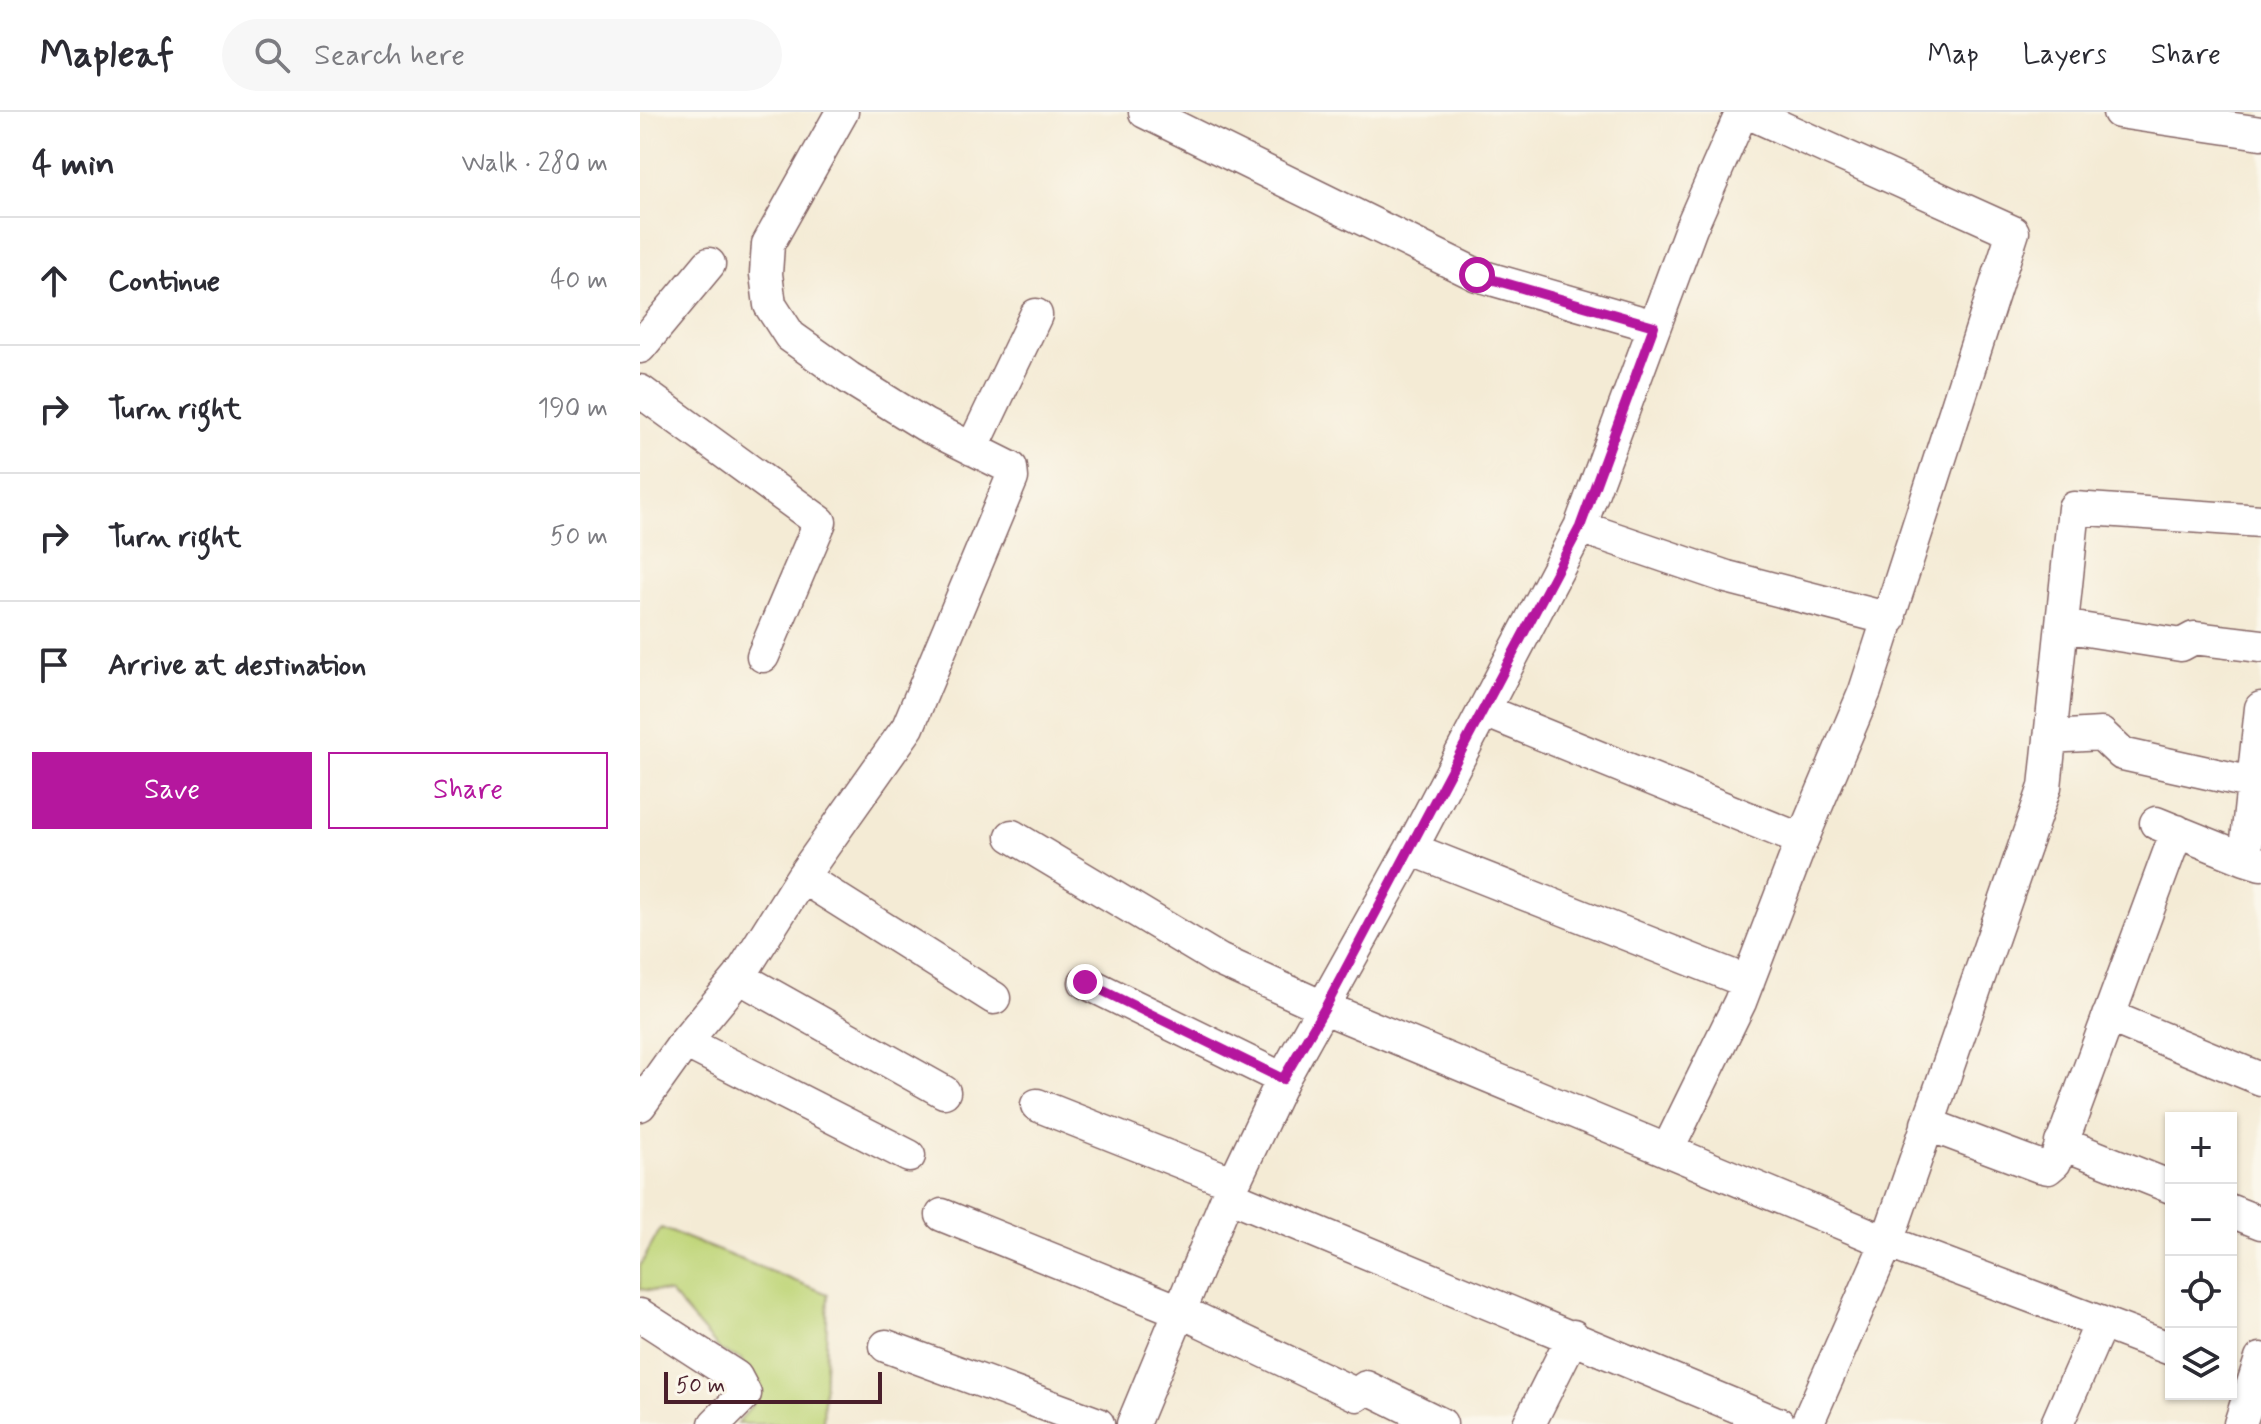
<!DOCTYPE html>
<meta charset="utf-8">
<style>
:root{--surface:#fff;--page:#f7f7f7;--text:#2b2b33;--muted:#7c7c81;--line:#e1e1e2;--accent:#b5179e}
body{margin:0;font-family:Mynerve,sans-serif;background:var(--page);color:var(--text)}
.controls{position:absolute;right:24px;bottom:24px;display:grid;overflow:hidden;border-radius:0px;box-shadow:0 2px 6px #0004}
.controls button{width:72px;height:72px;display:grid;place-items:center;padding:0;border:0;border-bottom:2px solid var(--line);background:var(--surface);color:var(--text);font:40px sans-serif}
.scale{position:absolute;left:24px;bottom:20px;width:218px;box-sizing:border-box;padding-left:8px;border:4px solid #4a1f2b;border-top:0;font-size:22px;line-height:28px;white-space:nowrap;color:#4a1f2b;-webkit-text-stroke:6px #fbf7ec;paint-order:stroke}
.stop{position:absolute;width:24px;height:24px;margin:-18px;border:6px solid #b5179e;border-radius:50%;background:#fff}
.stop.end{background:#b5179e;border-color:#fff;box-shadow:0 2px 8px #0008}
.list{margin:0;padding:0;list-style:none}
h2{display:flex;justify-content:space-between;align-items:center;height:104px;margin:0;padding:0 32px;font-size:34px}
h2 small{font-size:26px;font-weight:400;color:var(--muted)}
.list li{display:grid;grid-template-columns:52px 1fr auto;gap:24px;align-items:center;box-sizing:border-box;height:128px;padding:0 32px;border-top:2px solid var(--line)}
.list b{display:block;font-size:30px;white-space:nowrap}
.list em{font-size:26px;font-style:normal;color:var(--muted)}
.actions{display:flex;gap:16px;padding:24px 32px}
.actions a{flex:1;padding:18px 0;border:2px solid var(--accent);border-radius:0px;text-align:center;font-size:28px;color:var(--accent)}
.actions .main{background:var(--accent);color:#fff}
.icon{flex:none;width:44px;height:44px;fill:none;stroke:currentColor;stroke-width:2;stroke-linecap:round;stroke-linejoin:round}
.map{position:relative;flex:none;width:1621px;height:1312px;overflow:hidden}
header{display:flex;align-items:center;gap:48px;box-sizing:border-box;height:112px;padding:0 40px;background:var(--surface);border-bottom:2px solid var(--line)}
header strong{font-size:38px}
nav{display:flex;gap:44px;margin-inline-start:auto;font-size:28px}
.search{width:560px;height:72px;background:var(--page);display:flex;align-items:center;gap:20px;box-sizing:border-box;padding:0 28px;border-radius:44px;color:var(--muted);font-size:30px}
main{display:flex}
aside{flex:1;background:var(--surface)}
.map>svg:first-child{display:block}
.green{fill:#bfd578;stroke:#847a52;stroke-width:2}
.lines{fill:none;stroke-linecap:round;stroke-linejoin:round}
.street-casing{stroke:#866666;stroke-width:35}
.street{stroke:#fff;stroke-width:32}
.route{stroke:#b5179e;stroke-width:10}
</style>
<header>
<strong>Mapleaf</strong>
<div class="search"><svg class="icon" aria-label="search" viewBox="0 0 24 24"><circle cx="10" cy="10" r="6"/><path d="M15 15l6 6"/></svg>Search here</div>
<nav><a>Map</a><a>Layers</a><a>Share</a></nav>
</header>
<main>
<aside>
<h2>4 min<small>Walk · 280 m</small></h2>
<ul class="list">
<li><svg class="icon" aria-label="ahead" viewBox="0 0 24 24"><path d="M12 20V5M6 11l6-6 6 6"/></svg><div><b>Continue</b></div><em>40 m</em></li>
<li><svg class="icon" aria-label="right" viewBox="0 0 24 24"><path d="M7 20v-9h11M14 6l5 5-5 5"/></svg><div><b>Turn right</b></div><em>190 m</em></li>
<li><svg class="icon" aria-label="right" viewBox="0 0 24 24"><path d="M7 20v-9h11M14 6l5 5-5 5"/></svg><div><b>Turn right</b></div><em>50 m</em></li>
<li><svg class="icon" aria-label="arrive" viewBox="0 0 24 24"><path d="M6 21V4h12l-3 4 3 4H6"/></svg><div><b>Arrive at destination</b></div></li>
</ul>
<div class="actions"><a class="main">Save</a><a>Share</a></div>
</aside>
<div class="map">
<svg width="1621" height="1312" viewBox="0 0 1621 1312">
<rect width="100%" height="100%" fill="#fbf7ec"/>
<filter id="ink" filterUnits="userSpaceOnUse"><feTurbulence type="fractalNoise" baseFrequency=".0125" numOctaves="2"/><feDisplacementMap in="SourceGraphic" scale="16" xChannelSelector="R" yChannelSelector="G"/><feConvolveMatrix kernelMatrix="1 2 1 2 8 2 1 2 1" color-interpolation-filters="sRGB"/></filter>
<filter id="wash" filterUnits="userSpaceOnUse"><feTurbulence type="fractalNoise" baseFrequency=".006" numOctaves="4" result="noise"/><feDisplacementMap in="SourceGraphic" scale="32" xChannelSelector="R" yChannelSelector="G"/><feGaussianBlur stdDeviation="1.8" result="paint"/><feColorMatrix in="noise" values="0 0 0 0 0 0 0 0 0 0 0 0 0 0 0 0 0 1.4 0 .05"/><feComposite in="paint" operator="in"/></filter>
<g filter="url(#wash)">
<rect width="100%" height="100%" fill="#f4ebd5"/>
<!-- green -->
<path class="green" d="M21,1116L188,1182L183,1312H98L117,1286L101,1247L81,1239L30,1181L0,1177V1154Z"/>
</g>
<g filter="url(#ink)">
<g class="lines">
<defs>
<path id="street" d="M505,0L837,163L1014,214
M1479,0L1621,21
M0,235L69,152
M0,279L180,410L123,544
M332,337L396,203
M940,415L1087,465L1250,507
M1422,514L1541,533L1554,526L1621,534
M1621,596L1605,747L1621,752
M845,599L1162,728
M1410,625L1461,622L1482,642L1613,671
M1516,711L1605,747
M372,724L579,848L685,896L1247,1130L1531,1237
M771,737L1108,870
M162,765L354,886
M99,865L304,980
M445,870L643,967
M1468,904L1621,967
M45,930L269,1044
M0,993L45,930L99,865L162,765L268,615L372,366L371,356L285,313L209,266L150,224L130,193L126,162L128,132L202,0
M397,993L594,1071
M1287,1012L1399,1054L1408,1056L1415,1050L1537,719
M1421,1031L1531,1075
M1028,1037L1100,890L1162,728L1225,579L1373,120L1107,0
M588,1083L1139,1312
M1591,1099L1621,1111
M302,1103L542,1200L717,1283L726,1275L801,1312
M0,1203L96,1265L105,1282L75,1312
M246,1234L458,1312
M493,1312L588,1083L643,967L771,737L940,415L1051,116L1102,0
M889,1312L933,1224
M1167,1312L1247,1130L1405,675L1434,396L1621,409
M1417,1312L1461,1211
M1600,1312L1621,1247"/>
</defs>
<!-- street casing -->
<use href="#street" class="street-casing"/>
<!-- street -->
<use href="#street" class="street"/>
</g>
</g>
<g class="lines" filter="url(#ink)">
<!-- route -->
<path class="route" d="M445,870L643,967L685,896L940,415L1014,214L837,163"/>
</g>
</svg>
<div class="controls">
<button>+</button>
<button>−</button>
<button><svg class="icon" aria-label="locate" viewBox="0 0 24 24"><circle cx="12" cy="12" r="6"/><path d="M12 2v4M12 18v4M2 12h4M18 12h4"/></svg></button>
<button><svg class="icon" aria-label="layers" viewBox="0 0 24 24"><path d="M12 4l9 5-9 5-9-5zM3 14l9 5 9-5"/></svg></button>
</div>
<div class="scale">50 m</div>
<div class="stop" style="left:837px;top:163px"></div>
<div class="stop end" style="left:445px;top:870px"></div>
</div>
</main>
